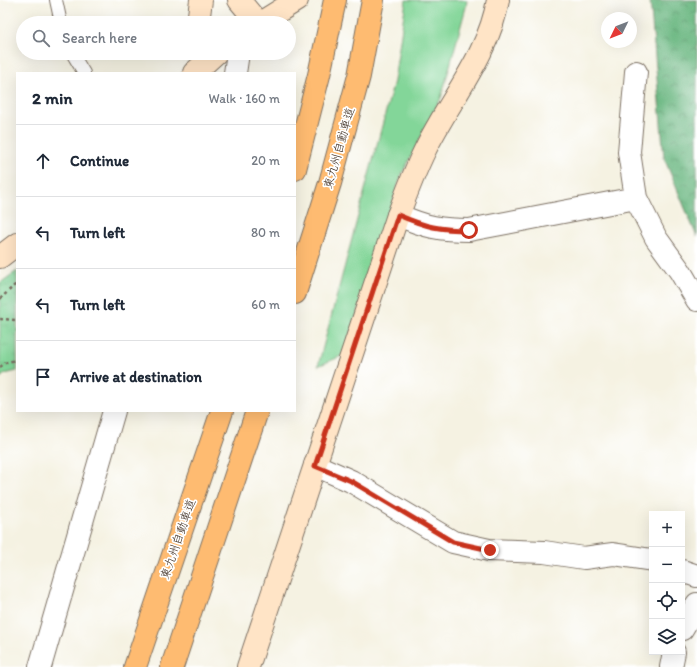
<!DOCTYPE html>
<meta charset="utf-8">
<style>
:root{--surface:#fff;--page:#f6f6f7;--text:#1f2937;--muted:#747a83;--line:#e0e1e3}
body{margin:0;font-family:Itim,"Klee One",sans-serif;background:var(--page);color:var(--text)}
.controls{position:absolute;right:12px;bottom:12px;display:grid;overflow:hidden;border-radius:0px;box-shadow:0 4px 16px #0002}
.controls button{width:36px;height:36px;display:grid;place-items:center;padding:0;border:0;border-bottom:1px solid var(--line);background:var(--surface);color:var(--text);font:20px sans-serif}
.compass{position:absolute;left:601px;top:12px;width:36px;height:36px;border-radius:50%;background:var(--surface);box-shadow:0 4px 16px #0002;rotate:227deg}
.stop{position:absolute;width:12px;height:12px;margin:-9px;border:3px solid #c8321e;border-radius:50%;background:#fff}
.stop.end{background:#c8321e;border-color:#fff;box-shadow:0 1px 4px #0008}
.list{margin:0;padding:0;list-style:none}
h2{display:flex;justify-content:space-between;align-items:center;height:52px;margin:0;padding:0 16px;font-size:17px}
h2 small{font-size:13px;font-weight:400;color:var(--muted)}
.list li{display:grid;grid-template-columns:26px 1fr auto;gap:12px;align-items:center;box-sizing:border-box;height:72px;padding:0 16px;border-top:1px solid var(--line)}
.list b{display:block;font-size:15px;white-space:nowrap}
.list em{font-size:13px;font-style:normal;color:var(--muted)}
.icon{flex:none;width:22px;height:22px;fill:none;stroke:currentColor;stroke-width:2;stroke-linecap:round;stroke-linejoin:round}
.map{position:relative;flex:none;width:697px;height:667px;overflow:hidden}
.search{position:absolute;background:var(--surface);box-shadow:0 4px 16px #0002;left:16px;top:16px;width:280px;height:44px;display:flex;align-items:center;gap:10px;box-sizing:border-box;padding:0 14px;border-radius:22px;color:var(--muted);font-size:15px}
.panel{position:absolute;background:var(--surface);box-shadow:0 4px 16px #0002;left:16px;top:72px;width:280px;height:340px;border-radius:0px}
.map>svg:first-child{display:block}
.grass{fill:#83d699;stroke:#5f805c}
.forest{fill:url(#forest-crowns);stroke:#527050}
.park{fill:url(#park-tufts);stroke:#5f805c}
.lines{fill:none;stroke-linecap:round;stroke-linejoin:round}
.lane-casing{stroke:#7c7063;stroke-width:14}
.street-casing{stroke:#7c7063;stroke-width:24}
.secondary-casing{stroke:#7c7063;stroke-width:24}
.highway-casing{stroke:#7c7063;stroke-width:24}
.path{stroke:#7c7063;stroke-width:2.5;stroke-dasharray:3 3;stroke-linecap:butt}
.lane{stroke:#fff;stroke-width:12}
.street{stroke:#fff;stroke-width:22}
.secondary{stroke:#ffe4c6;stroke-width:22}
.highway{stroke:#febb71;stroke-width:22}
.route{stroke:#c8321e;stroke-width:5}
.labels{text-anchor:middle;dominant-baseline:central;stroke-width:3.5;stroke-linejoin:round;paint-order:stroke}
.street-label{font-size:12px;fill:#3b2a1e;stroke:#fff}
</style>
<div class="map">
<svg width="697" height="667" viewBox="0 0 697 667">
<defs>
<pattern id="forest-crowns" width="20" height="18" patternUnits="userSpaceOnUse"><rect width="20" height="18" fill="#6ab781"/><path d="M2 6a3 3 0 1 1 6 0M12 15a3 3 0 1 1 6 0" fill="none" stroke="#589569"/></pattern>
<pattern id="park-tufts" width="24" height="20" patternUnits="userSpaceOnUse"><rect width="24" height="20" fill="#83d699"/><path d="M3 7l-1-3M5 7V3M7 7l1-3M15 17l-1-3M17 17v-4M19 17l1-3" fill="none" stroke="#72b883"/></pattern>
</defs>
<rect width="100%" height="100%" fill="#fff"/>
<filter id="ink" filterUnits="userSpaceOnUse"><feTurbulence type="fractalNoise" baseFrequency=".025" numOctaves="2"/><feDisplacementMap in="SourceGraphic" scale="8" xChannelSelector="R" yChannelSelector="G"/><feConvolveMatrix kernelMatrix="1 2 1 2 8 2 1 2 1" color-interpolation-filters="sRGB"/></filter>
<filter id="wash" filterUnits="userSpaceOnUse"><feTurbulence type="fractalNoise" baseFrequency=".012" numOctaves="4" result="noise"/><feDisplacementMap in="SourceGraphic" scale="16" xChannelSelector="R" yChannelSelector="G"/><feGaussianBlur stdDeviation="0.9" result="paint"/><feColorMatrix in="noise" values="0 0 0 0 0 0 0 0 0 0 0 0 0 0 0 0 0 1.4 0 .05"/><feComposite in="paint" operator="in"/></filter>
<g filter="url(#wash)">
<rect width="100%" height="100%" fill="#f5f2e2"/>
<!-- grass -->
<path class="grass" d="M406,0H467L466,7L441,98L401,176L344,355L318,366L394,81Z"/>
<!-- forest -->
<path class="forest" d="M650,0H697V237L664,158Z"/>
<!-- park -->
<path class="park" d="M17,271V371L5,374L0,378V283Z"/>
</g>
<g filter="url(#ink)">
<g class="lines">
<defs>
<path id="lane" d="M56,0L61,23
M72,53L84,73"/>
<path id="street" d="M636,72L629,152L636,198L656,238L680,271L697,300
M235,73L238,53
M398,215C426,227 440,230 469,230L636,198
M315,465L351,481L453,542L489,550L544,552L584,558L613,554L652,560
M682,571L697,576
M682,629L697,604
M40,667L114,411
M671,667L674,652"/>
<path id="secondary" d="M239,0L258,23
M198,23L201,0
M260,23L297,0
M194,73L216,53
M0,257L17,244
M248,667L397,218C406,195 414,172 425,150C449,100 489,55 498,0"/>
<path id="highway" d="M295,169L319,75L335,0
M295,293L330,183L359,76L373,0
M135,667L222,411
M172,667L257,411"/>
</defs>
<!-- lane casing -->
<use href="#lane" class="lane-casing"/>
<!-- street casing -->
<use href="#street" class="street-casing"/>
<!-- secondary casing -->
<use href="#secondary" class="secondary-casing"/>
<!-- highway casing -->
<use href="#highway" class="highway-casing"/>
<!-- path -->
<path class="path" d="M0,299L17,283
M0,319L17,320
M0,367L7,362L17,360"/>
<!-- lane -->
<use href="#lane" class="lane"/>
<!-- street -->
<use href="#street" class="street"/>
<!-- secondary -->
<use href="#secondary" class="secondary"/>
<!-- highway -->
<use href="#highway" class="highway"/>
</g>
</g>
<g class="lines" filter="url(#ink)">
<!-- route -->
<path class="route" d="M469,230C440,230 426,227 398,215L315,466L351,481L453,542L490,550"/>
</g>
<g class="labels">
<!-- street labels -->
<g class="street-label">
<text transform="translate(339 148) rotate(-74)">東九州自動車道</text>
<text transform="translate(178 539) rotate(-71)">東九州自動車道</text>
</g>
</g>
</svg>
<div class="controls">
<button>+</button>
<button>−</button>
<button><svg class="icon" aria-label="locate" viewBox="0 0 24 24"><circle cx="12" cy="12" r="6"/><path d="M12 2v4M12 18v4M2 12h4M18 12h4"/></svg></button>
<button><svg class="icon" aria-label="layers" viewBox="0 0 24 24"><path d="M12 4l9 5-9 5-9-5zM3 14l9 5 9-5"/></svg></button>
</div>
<svg class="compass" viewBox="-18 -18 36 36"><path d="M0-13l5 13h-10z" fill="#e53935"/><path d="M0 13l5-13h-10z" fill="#747a83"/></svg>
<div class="stop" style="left:469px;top:230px"></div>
<div class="stop end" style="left:490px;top:550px"></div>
<div class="search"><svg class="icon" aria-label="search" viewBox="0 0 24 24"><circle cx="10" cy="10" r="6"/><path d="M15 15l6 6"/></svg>Search here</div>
<section class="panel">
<h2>2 min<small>Walk · 160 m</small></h2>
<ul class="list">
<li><svg class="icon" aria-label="ahead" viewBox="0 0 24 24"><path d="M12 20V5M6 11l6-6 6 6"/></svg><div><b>Continue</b></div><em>20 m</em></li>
<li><svg class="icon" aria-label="left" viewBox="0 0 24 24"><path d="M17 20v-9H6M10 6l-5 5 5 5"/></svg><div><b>Turn left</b></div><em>80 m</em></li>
<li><svg class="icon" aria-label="left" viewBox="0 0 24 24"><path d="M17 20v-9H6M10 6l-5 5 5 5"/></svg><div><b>Turn left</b></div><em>60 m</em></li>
<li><svg class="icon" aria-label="arrive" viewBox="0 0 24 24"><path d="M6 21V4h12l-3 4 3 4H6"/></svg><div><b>Arrive at destination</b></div></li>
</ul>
</section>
</div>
